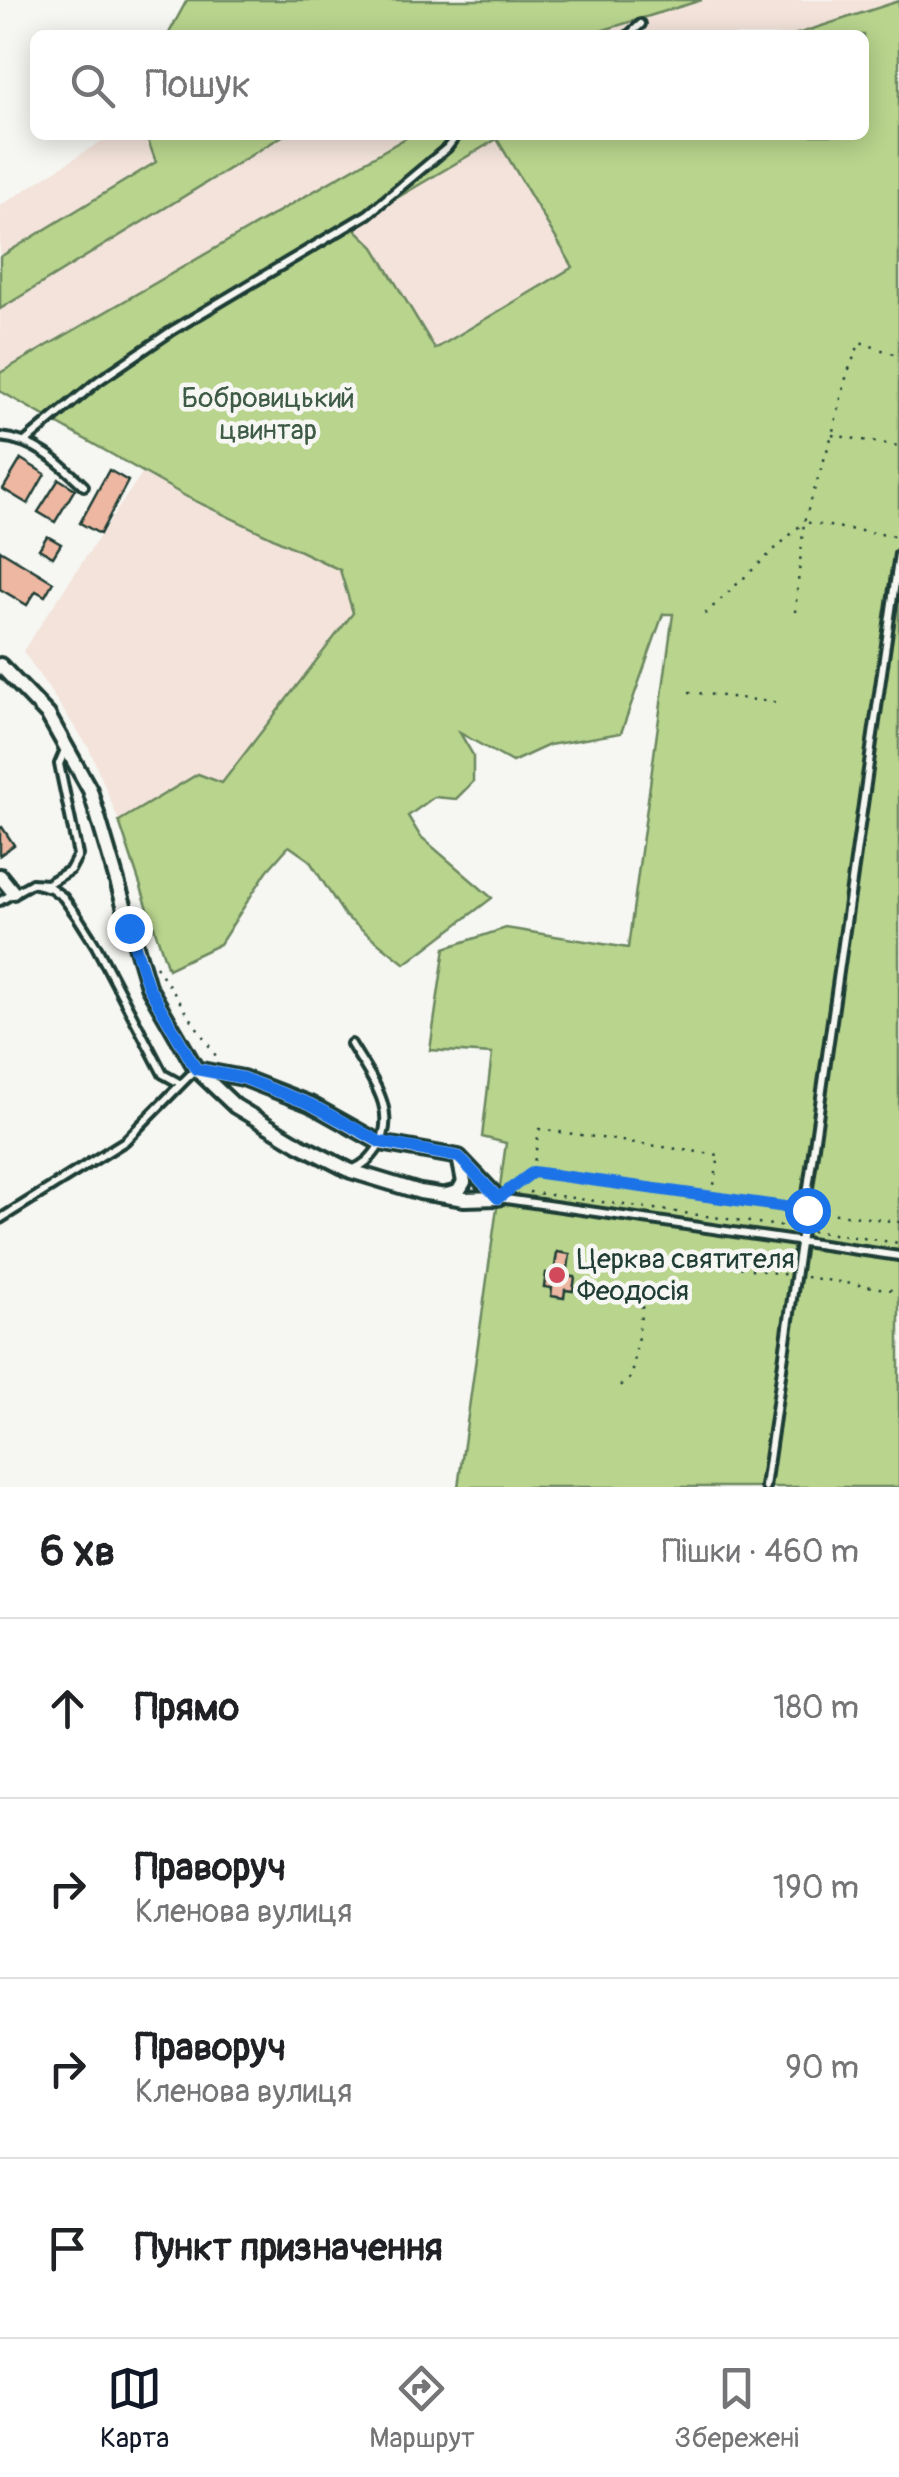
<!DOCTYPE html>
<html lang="uk">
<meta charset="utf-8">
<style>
:root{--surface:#fff;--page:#f2f2f2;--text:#202124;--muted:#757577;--line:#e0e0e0;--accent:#111827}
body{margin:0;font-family:Pangolin,sans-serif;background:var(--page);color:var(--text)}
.stop{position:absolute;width:30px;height:30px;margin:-22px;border:8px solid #1a73e8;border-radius:50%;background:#fff}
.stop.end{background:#1a73e8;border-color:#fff;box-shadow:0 2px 10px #0008}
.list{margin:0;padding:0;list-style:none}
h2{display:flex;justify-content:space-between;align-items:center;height:130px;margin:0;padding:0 40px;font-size:42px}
h2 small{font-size:32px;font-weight:400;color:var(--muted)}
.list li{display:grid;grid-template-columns:65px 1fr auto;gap:30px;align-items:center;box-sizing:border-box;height:180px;padding:0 40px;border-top:2px solid var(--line)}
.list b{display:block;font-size:38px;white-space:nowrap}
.list p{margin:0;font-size:32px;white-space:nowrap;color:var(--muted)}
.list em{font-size:32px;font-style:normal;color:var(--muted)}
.icon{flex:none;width:55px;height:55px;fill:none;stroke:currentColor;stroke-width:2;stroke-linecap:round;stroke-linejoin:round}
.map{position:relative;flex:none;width:899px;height:1487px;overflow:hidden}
.search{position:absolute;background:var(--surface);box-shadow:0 5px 25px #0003;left:30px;right:30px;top:30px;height:110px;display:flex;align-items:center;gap:25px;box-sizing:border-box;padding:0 35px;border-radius:15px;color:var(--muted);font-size:38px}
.sheet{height:850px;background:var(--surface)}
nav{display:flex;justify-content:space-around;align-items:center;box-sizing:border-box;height:140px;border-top:2px solid var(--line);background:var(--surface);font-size:28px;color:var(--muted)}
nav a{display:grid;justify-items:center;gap:5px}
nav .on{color:var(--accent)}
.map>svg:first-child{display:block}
.built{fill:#f3e3da}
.green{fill:#b8d48d;stroke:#6c8860;stroke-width:2.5;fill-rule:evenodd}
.building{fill:#edb7a1;stroke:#1f3d34;stroke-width:2.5}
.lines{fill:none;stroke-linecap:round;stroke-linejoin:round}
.service-casing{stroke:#1f3d34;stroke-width:14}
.minor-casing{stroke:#1f3d34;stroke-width:20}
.path{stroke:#1f3d34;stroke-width:2.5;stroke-dasharray:2.5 8;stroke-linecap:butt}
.service{stroke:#f6f6f2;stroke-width:6}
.minor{stroke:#f6f6f2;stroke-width:12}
.route{stroke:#1a73e8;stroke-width:12}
.poi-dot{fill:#d1495b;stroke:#f6f6f2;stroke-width:4}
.labels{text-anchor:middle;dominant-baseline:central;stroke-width:9;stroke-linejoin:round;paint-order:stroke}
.park-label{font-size:28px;fill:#3e5b46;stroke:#f6f6f2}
.poi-label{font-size:28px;fill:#1f3d34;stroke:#f6f6f2;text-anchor:start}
</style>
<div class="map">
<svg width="899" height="1487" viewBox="0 0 899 1487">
<rect width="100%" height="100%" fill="#f6f6f2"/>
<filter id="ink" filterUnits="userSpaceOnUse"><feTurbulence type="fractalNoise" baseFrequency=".01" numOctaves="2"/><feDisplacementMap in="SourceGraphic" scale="20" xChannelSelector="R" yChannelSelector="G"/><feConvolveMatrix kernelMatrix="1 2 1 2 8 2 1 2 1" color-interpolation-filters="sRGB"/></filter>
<g filter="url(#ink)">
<!-- built -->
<path class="built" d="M702,0H899L794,35H587Z
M111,135H146L156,162L0,257V206Z
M284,135H411L0,373V309Z
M497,139L573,267L434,349L374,247L350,226Z
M142,473L340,570L353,613L221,783L198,775L119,821L89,748L23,651Z"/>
<!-- green -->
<path class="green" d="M187,0H702L587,35H168Z
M899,1V1487H458L506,1143L482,1137L492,1054L430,1050L445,948L506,928L628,948L673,614H663L621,733L549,745L512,762L460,733L473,755V782L456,799L434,797L408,816L420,836L492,898L405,964L345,916L309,860L289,846L267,871L220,944L168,969L119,821L198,774L222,783L353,613L340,570L187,497L0,391V373L411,135H864V35H794ZM497,139L573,267L435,349L374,247L351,225Z
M146,135H284L0,309V257L156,162Z"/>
<!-- building -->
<path class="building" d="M21,459L45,474L28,504L3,489Z
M109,470L128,481L100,534L80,523Z
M59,479L75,489L55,522L38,512Z
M47,536L61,544L53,557L39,549Z
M0,550L53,582L45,596L36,591L27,605L0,589Z
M2,827L14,845L0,855V828Z
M557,1252L570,1254L567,1276L575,1277L573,1291L565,1290L564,1298L551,1296L552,1288L544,1287L546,1273L554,1274Z"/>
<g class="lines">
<defs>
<path id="service" d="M629,35L641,24
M0,437C35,440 59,462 84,486
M26,441L98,381L173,330L368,214L447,148L457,135
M32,883L51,888L63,897L77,916L96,946L163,1074L181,1084L195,1070
M0,901L32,883L47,884L70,870L78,855L59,764L65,750
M351,1044C371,1078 400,1112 377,1149C370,1159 364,1165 352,1170
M499,1198L899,1256
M0,1219L125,1141L181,1084
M765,1487L899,554"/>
<path id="minor" d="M0,665L48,715L90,790L148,986L196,1069L235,1106L300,1145L351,1171L420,1192L465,1199L498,1198
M0,876L13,892
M196,1069L243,1078L310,1104L380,1143L459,1157L498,1198
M446,1195L458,1192L464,1182L460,1162"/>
</defs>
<!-- service casing -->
<use href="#service" class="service-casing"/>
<!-- minor casing -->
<use href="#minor" class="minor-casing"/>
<!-- path -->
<path class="path" d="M832,435L899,446
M795,612L804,522L899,537
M705,614L804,522L832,435L847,374L860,342L899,356
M689,692L782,703
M156,966L218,1059
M533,1171L539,1129L719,1155L712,1197
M507,1191L533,1172L796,1209
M529,1192L794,1228
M814,1211L899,1222
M811,1231L899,1243
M699,1261L789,1275
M806,1277L899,1291
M620,1386L632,1377L644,1295L692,1302"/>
<!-- service -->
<use href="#service" class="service"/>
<!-- minor -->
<use href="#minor" class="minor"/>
</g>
</g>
<g class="lines" filter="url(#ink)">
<!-- route -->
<path class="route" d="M129,928L148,986L196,1069L243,1078L310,1104L380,1142L459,1157L498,1198L533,1172L807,1210"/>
</g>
<!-- markers -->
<circle class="poi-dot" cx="557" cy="1275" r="10"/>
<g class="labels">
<!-- park labels -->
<g class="park-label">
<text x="268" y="398">Бобровицький<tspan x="268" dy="32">цвинтар</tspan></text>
</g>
<!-- poi labels -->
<g class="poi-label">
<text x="577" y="1259">Церква святителя<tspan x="577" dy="32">Феодосія</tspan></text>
</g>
</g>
</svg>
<div class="stop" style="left:807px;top:1210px"></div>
<div class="stop end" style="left:129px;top:928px"></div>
<div class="search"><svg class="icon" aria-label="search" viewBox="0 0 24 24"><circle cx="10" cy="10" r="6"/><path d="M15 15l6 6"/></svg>Пошук</div>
</div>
<section class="sheet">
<h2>6 хв<small>Пішки · 460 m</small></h2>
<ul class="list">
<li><svg class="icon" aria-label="ahead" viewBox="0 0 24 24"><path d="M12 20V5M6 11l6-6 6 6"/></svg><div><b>Прямо</b></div><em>180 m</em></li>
<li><svg class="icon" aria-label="right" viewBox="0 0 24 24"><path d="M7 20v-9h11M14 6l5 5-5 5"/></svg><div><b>Праворуч</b><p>Кленова вулиця</p></div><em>190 m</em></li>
<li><svg class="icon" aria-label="right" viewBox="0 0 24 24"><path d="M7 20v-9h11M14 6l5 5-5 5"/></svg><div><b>Праворуч</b><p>Кленова вулиця</p></div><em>90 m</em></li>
<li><svg class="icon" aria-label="arrive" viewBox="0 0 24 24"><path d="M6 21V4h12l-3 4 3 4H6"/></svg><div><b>Пункт призначення</b></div></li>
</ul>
</section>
<nav>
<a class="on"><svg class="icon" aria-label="map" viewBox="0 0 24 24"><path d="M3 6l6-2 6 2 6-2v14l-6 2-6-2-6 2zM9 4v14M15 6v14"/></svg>Карта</a>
<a><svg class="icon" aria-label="directions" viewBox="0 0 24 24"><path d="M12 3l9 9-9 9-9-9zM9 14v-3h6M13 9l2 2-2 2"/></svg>Маршрут</a>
<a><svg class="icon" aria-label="saved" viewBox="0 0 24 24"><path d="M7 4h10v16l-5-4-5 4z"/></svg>Збережені</a>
</nav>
